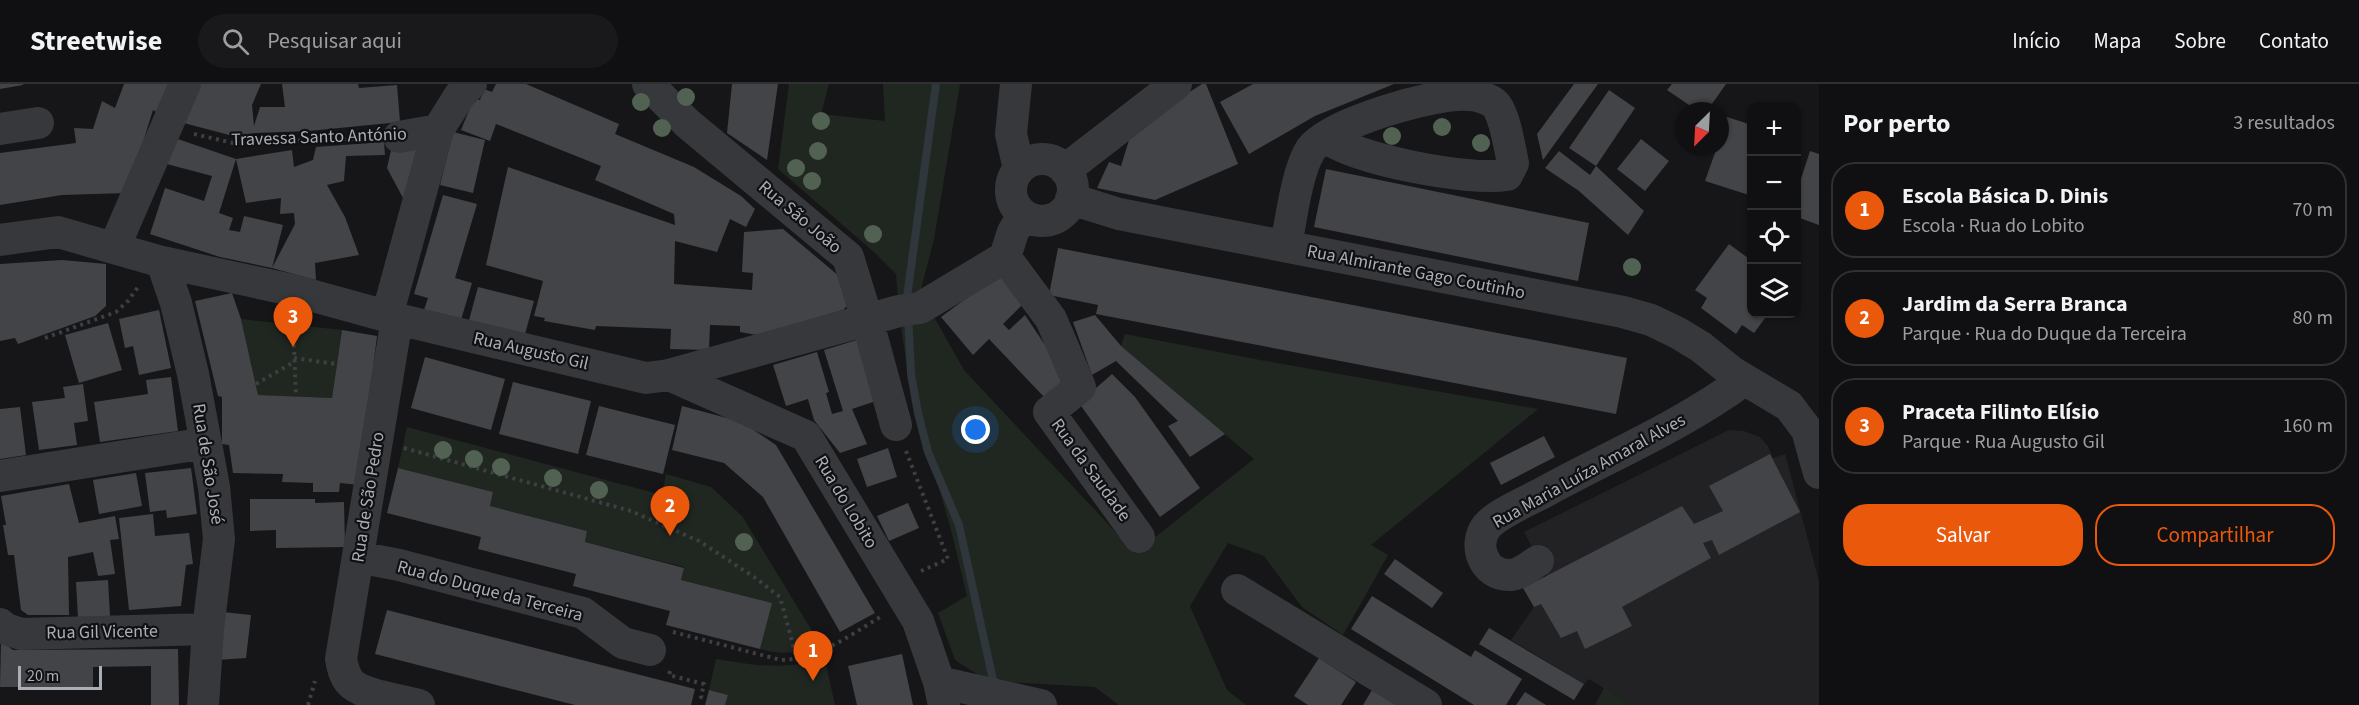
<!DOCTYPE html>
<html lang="pt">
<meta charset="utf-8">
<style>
:root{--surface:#101012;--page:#19191b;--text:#f1f3f6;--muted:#9c9d9f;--line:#303032;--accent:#ea580c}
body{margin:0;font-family:"Source Sans 3",sans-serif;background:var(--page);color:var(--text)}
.controls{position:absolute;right:18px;top:18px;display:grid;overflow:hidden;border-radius:12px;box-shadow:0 2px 4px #0004}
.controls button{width:54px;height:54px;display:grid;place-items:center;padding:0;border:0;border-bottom:2px solid var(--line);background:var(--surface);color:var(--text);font:30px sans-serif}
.compass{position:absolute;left:1675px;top:18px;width:54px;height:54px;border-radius:50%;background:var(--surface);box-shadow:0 2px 4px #0004;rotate:204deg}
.scale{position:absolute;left:18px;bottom:15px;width:84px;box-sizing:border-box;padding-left:6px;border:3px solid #a9aeb7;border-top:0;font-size:16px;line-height:21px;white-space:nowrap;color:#a9aeb7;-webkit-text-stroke:4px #111113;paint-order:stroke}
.you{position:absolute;left:976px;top:346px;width:21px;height:21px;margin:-15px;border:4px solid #fff;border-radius:50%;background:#1a73e8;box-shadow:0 0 0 9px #1a73e833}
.badge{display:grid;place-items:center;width:39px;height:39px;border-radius:50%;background:var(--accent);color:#fff;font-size:20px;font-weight:700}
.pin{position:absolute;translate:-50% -50px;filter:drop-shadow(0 2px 3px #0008)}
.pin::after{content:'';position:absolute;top:32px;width:21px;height:18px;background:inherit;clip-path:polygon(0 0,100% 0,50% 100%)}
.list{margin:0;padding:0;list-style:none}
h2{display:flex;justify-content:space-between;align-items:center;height:78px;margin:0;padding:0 24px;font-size:26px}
h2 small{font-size:20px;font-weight:400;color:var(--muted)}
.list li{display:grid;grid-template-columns:39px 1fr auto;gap:18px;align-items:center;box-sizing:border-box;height:96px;margin:0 12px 12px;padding:0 12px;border:2px solid var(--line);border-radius:24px}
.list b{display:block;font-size:22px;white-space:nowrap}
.list p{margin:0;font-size:20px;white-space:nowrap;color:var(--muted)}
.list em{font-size:20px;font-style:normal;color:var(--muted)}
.actions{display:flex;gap:12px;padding:18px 24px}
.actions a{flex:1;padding:14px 0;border:2px solid var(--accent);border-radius:24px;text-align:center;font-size:21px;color:var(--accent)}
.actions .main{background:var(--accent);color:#fff}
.icon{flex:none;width:33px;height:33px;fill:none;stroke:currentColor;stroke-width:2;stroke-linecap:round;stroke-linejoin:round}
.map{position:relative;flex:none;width:1819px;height:621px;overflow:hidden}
header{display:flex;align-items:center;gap:36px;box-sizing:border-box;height:84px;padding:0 30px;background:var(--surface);border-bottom:2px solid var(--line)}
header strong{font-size:28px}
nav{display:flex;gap:33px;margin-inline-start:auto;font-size:21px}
.search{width:420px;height:54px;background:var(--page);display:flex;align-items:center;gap:15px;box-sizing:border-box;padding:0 21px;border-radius:33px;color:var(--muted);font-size:22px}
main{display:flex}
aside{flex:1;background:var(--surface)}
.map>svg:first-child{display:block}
.built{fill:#222225}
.green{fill:#202721}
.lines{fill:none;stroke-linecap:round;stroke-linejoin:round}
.stream{stroke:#2f373d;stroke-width:8}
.building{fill:#434448}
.path{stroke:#3d3f43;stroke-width:4;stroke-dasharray:3 4.5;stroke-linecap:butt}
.minor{stroke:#37383c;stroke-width:32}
.tree{fill:#516252}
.labels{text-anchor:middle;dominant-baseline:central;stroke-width:4.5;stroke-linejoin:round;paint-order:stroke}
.street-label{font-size:18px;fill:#a9aeb7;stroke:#111113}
</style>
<header>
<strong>Streetwise</strong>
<div class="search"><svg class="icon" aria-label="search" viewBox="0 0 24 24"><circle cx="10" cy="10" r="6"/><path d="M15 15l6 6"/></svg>Pesquisar aqui</div>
<nav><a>Início</a><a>Mapa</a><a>Sobre</a><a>Contato</a></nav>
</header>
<main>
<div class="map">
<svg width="1819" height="621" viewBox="0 0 1819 621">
<rect width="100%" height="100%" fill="#161618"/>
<!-- built -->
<path class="built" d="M1729,346L1744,347L1760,353L1768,362L1773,374L1785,370L1819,497V621H1631L1589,595L1584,600L1511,556L1534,523L1523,504L1547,492L1524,448Z"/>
<!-- green -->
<path class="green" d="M789,0H829L821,30L885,37L883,0H960L934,155L919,213L898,216L896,190L874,168L778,85Z
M934,233L964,286L1135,469L1254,375L1121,262L1125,250L1260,276L1538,325L1371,461L1388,471L1343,551L1302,523L1264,472L1228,459L1190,522L1227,606L1246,621H1119L1095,603L988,597L955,576L938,529L967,512L951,446L910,303L900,236Z
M241,235L342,246L332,314L258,311Z
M407,343L662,411L666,390L711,403L742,432L820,560C799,570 782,571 760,565L771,519L681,496L684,483L585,458L587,447L490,422L493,408L398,384Z
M824,572L835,621H725L728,611L709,606L716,575C753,581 788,588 824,572Z
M1604,604L1631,621H1595Z"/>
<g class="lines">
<!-- stream -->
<path class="stream" d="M936,0L907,213L911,290L918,329L928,368L959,441L993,596"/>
</g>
<!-- building -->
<path class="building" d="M0,0H23V1L0,5Z
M124,0H173L161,31L153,26L127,109L62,111L0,121V69L76,59L74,44L93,45L102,17L115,24Z
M200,0H261L252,21L254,42L260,23H285L282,0H358L359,4L397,1L400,38L309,47L255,49L233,52L180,38Z
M496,0H526L619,40L615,50L694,83L741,112L755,125L746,143L730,135L717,168L675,157L674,200L752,206L753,189L742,188L744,148L783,145L839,192L847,222L843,226L757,251L740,248V242L710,241L709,266L670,265L671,245L596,242L595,246L544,237L545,234L534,232L543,197L486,181L508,83L675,141L674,130L595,96L601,82L496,40L490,57L461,46L474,14L480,16L484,5L492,8Z
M732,0H778L767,76L727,49Z
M1202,0H1206L1238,80L1155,116L1097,104L1109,78L1121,82L1130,53L1185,11Z
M1253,0H1394L1315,32L1249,70L1220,18Z
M1574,0H1598L1543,76L1537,50Z
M1672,0H1726L1707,27H1698L1667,6Z
M1609,6L1635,24L1596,82L1569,64Z
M1727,33L1752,41V112L1705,97L1717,63H1720V54Z
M453,48L485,56L473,109L440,101Z
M169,52L236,75L219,129L233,134L229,146L240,148L244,132L283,141L272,184L220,173L150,150L165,104L204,117L212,92L163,79Z
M1641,55L1669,77L1645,107L1617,85Z
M422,57L403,114L387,84L392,62Z
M384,58L385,71L346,72L344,97L327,101L345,133L359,171L315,179L316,196L272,184L295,140L294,129L280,130L281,114L246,119L236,75L292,66L294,83L313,76L316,63Z
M1559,67L1590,91L1596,82L1644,127L1628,151L1579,107L1545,84Z
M1810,67L1819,70V141L1797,133V107Z
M1326,85L1589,139L1578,197L1314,143Z
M443,111L477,120L455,194L472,199L461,236L424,226L428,214L414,210Z
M1729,160L1752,177V230H1768L1754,249L1742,241L1736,250L1701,224L1707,214L1695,206Z
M1058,164L1627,274L1616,330L1096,230L1098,221L1049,211Z
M62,176L106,180V222L95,232L18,260L15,254L0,257V180Z
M1002,188L1025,218L1003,240L1009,246L1025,231L1067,294L1045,314L989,255L973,271L941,233Z
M478,203L534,217L524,254L468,240Z
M232,209L241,235L258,311L332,314L342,246L377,252L363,365L360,401L340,399L339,408H313V399L282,398L283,390L233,389L229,361L222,360V313L218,312L195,217Z
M159,226L171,284L139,291L133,262L125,264L119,235Z
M1095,231L1121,262L1225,350L1190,373L1168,342L1178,337L1116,277L1092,291L1073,238Z
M108,239L122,286L79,299L65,251Z
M860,255L879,316L852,325L867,360L840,369L814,336L808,315L786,322L773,281L817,268L829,308L826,309L832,330L843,327L824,266Z
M425,273L505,295L491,346L411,324Z
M1112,290L1135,313L1200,404L1160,433L1079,319Z
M171,293L178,347L100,358L94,318L148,310L146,296Z
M513,298L591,317L578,370L499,350Z
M83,300L88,337L74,339L77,361L39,366L32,318L65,314L63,303Z
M599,322L675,341L663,390L586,371Z
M682,322L742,338L776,361L875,529L840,548L763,413L724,379L672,366Z
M20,323L26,371L0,375V325Z
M1544,352L1555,373L1501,401L1490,379Z
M888,364L897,393L867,403L857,375Z
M1770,370L1800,428L1719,471L1712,456L1703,459L1711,474L1622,523L1632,542L1585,565L1577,547L1561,554L1541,520L1534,523L1523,504L1682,422L1694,440L1723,427L1709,402Z
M191,384L197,430L167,434L166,426L150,428L145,389Z
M398,384L493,408L490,422L587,447L585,458L684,484L681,496L772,519L760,565L666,541L670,527L573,502L576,490L478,465L481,453L387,429Z
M136,389L142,422L99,430L93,396Z
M69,400L79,439L115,432L119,455L110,456L115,490L98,492L93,468L68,473L69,531H28L21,526L14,471H8L3,441H6L1,412Z
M250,415H315V419L344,418L345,463L276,464V446L250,447Z
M908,419L919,444L889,457L877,432Z
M153,430L155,452L189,449L193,480L186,481L181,522L129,526L119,434Z
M1395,475L1443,509L1432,524L1384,490Z
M108,496L110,532L78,534L76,498Z
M1372,512L1471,573L1475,566L1522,595L1506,621H1474L1351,545Z
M387,526L695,605L691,621H575L375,570Z
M223,528L251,531L246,574L217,576Z
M1489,544L1584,600L1574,616L1479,560Z
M1,557L13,566L178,565L179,621H151V582L93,583V603H0Z
M902,570L913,621H857L848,582Z
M1319,574L1356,598L1341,621H1308L1294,612Z
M709,606L728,611L725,621H705Z
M1372,606L1398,621H1363Z
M1525,608L1546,621H1516Z"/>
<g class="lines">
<!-- path -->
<path class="path" d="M194,50L233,59L371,54
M293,238L296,312
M45,254L116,228L128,217L138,203
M294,274L336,280
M256,300L294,278
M404,364L631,427L699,457L754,493L780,513L797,576
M906,367L948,475L921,487
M673,548L781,576C819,575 850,551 882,532
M670,587L669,591L704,600L701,613L707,615
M308,621L315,597"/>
<!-- minor -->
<path class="minor" d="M648,0L687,39L848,173L867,235L896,341
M1016,0L1011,50L1019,85
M0,45L38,39
M399,53L438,46
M1011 106a31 31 0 1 1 62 0a31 31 0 1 1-62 0Z
M1065,86L1176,0
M1071,115L1119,130L1623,228L1651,236L1678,249L1701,263L1732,288L1789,322L1807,346L1819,389
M0,156L58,148L162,178L292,206L397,235L646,294L669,291L899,227L920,224L1005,173L1013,148L1023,131
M1286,162C1291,136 1297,86 1311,65C1330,39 1436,8 1468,11C1476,11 1487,14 1494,19C1504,26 1510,66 1513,79L1507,91C1467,97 1358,76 1325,53
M114,164L185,0
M1005,173L1051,235L1080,303L1049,328L1139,453
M162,178L176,219L193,290L214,403L219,455L208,545L203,621
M387,232L438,46L460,11L471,0
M397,235L341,575C343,585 345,595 353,601C367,612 402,616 419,621
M669,291L806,352L918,537L939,598L944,621
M0,392L206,359
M358,473L399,481L583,529L623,559L650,566
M1538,477C1530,482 1519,491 1510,491C1484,492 1472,461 1487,442C1498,429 1530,416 1546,407C1612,371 1683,341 1744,296
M1237,506L1426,621
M0,540L6,545L21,550L208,545
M939,598L1041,621"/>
</g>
<!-- trees -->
<g class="tree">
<circle cx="686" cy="13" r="9"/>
<circle cx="641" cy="18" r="9"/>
<circle cx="821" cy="37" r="9"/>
<circle cx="1442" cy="43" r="9"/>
<circle cx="662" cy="44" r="9"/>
<circle cx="1392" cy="52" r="9"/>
<circle cx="1481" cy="59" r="9"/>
<circle cx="818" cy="67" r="9"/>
<circle cx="796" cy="84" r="9"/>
<circle cx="812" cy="97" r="9"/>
<circle cx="873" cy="150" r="9"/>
<circle cx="1632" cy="183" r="9"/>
<circle cx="443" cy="366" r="9"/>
<circle cx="474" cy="375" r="9"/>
<circle cx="501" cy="383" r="9"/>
<circle cx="553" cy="394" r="9"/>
<circle cx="599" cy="406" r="9"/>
<circle cx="744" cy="458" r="9"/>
</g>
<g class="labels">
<!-- street labels -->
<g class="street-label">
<text transform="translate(319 53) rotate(-2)">Travessa Santo António</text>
<text transform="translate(800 133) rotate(40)">Rua São João</text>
<text transform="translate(1416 188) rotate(11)">Rua Almirante Gago Coutinho</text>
<text transform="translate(531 267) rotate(13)">Rua Augusto Gil</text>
<text transform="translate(208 380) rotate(81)">Rua de São José</text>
<text transform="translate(1091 386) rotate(54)">Rua da Saudade</text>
<text transform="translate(1589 387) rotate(-29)">Rua Maria Luíza Amaral Alves</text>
<text transform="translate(368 413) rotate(-81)">Rua de São Pedro</text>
<text transform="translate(846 418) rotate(59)">Rua do Lobito</text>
<text transform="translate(490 507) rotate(15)">Rua do Duque da Terceira</text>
<text transform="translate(102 548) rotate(-1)">Rua Gil Vicente</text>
</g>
</g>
</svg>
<div class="controls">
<button>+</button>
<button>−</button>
<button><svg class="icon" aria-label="locate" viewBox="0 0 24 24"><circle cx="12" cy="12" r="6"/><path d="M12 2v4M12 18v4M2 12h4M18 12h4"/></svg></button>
<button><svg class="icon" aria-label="layers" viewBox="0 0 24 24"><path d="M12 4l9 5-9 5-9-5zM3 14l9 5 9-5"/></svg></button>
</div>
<svg class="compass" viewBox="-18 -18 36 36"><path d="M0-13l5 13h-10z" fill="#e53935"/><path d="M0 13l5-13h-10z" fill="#9c9d9f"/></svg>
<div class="scale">20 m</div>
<div class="you"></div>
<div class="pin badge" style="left:813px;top:597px">1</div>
<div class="pin badge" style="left:670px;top:452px">2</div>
<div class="pin badge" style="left:293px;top:263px">3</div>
</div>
<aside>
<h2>Por perto<small>3 resultados</small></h2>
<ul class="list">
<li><span class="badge">1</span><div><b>Escola Básica D. Dinis</b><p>Escola · Rua do Lobito</p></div><em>70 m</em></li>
<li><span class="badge">2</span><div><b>Jardim da Serra Branca</b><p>Parque · Rua do Duque da Terceira</p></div><em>80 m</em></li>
<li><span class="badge">3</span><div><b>Praceta Filinto Elísio</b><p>Parque · Rua Augusto Gil</p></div><em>160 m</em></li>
</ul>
<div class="actions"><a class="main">Salvar</a><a>Compartilhar</a></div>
</aside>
</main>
